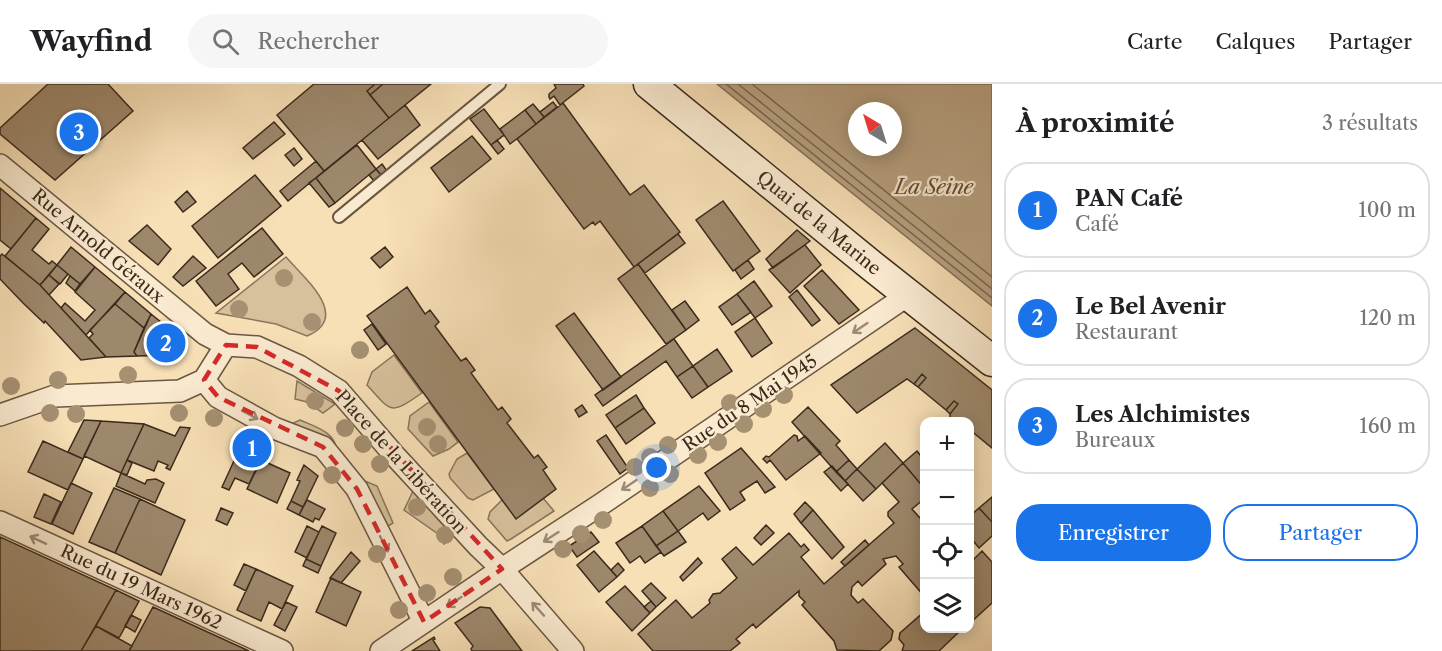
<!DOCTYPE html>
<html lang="fr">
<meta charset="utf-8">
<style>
:root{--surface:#fff;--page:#f6f6f6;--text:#202124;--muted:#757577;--line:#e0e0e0;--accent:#1a73e8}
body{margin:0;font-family:"Libre Caslon Text",serif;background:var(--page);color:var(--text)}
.controls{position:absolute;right:18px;bottom:18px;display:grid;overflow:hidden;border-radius:12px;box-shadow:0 3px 15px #0003}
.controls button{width:54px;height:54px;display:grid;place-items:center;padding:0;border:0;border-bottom:2px solid var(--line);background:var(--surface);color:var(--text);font:30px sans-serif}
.compass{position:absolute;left:848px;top:18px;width:54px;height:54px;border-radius:50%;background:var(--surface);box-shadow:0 3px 15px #0003;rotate:322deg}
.you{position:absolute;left:657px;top:384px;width:21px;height:21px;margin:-15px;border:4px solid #fff;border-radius:50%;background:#1a73e8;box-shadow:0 0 0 9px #1a73e833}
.badge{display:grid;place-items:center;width:39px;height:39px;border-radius:50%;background:var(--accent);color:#fff;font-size:20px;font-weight:700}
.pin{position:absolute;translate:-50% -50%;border:3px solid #fff;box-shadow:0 2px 6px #0006}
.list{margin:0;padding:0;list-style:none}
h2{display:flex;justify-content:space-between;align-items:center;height:78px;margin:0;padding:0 24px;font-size:26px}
h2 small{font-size:20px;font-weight:400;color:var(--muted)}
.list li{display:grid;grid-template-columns:39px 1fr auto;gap:18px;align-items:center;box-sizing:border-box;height:96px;margin:0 12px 12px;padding:0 12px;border:2px solid var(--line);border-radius:24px}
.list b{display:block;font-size:22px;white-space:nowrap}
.list p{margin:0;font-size:20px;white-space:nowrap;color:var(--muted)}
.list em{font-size:20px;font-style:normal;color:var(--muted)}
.actions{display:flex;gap:12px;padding:18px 24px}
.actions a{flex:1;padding:14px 0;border:2px solid var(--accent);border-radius:24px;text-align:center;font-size:21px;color:var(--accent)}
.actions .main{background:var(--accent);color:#fff}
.icon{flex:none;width:33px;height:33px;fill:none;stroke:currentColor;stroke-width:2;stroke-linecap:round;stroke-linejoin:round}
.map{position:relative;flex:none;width:992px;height:567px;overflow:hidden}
header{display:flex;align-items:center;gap:36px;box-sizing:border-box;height:84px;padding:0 30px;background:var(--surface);border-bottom:2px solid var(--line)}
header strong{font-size:28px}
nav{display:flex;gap:33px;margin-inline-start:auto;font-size:21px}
.search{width:420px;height:54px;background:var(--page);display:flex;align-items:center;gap:15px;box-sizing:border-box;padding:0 21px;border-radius:33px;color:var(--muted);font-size:22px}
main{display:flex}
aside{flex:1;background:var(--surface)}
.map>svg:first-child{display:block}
.green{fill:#d7c09c;stroke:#89755c;stroke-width:1.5}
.water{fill:#b7a181;stroke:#857158;stroke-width:1.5;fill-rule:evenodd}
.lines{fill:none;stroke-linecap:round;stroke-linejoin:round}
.shore{stroke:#79664e;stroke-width:1.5}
.building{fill:#9d886c;stroke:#3b2a1b;stroke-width:1.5}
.lane-casing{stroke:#6a5742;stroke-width:14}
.street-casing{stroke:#6a5742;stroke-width:24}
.secondary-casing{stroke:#3b2a1b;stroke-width:33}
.lane{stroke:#faead0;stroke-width:10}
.street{stroke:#faead0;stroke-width:21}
.secondary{stroke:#faead0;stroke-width:30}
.tree{fill:#a59072}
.oneway{stroke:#9a8a76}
.marked{fill:none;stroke:#d62828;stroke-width:4.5;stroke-dasharray:12 8;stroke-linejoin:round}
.labels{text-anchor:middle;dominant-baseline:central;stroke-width:4.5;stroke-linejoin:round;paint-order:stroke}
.street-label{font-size:18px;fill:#3b2a1b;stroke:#faead0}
.water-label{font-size:20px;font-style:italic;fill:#604e3a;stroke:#faead0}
</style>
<header>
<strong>Wayfind</strong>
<div class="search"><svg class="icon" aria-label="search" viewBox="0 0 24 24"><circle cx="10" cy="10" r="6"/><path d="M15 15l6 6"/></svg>Rechercher</div>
<nav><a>Carte</a><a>Calques</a><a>Partager</a></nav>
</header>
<main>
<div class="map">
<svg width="992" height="567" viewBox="0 0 992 567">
<rect width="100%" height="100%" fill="#f7dfb6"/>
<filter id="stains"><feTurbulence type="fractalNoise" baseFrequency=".00333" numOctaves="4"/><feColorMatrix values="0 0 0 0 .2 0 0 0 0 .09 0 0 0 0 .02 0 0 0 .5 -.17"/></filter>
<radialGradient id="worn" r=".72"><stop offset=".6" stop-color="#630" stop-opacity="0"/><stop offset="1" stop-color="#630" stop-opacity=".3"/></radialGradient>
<!-- green -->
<path class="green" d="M286,173C304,194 352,233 307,252L276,240L216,229Z
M394,271L422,309C390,331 392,329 367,301L372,288Z
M297,297L335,320L323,329L307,318L295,315Z
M429,318L458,358L449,365L433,372L408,345L410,332Z
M300,336C316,343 336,348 337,368L289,341Z
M467,369L494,405L473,416L468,414L450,394L449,390L457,375Z
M355,393L377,402L393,439L385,444Z
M413,407L453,452L444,460L438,450L404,426Z
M543,414L554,427L511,455L507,457L488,435L490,428L502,416Z"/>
<!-- water -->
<path class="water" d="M717,0H992V222ZM857,27H893V63H857Z"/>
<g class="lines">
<!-- shore -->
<path class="shore" d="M726,0L992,214
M738,0L992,205
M752,0L992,193"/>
</g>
<!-- building -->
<path class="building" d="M48,0H108L133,27L55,96L0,50V44Z
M314,0H375L367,7L389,34L324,87L277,31Z
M375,0H383L370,11L367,7Z
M383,0H431L389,34L370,11Z
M554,0H583L584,2L560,21L554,12L550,15L549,13V10L556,4Z
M553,18L557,23L544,33L540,28Z
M563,19L630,111L644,101L680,148L634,183L600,137L595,141L593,138L584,145L517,55Z
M533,20L544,33L536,40L525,26Z
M405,21L420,41L378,75L362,56Z
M484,25L504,51L491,61L470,35Z
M525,26L536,40L510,60L500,45Z
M274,38L285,50L253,75L243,64Z
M472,52L491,75L449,108L431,84Z
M497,56L504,65L498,70L491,61Z
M357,61L376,85L335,119L316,94Z
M294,64L302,75L294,82L285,71Z
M316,77L324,87L288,117L280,107Z
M382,80L387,87L381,91L376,85Z
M376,85L381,91L374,97L369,91Z
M255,91L281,122L218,174L192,142Z
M316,94L335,119L329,123L309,99Z
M0,104L36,134L11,165L0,156Z
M187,107L196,118L183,128L175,118Z
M723,117L760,167L733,187L696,136Z
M36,134L49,145L32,166L49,180L52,177L57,181L40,201L5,172Z
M147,141L171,165L158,181L129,157Z
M262,144L283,170L254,193L242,179L228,190L239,205L216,222L196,197Z
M797,146L810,157L773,184L766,175Z
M678,150L685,159L645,189L638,180Z
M805,161L821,181L790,209L769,186Z
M71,163L95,183L80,200L57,181Z
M385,163L393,173L380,184L371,174Z
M2,170L40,201L106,273L81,276L45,237L44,239L23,219L0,195V172Z
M193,172L206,184L183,202L173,193Z
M748,176L754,185L741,195L735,186Z
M638,180L686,246L666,260L618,195Z
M57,181L68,190L60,200L49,191Z
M95,183L125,208L86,251L61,224L65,219L85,237L95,226L75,208Z
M822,186L859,226L839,240L804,202Z
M49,191L59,200L49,211L40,201Z
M70,192L80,200L75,207L66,199Z
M754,197L772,222L755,234L737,210Z
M407,203L425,230L430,226L439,238L435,242L461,277L466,274L475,286L471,289L498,326L502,323L511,335L507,339L534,374L538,371L547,383L543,386L556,405L516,435L367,232Z
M797,206L820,236L812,242L789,213Z
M125,208L151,230L144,244L115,220Z
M737,210L751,228L732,241L719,223Z
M685,217L699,236L686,246L672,226Z
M115,220L144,244L134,268L137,272L106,273L89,254L93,250L90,246Z
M574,229L621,293L603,306L556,242Z
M151,230L178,252L172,271L137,272L134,268Z
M755,234L772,259L752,273L735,248Z
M372,240L386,260L378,266L364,246Z
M915,244L992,306V364L970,346V338H953L950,335V330L958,320L954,317L946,326L918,303L926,294L922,290L914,300L907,295L857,329L831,301Z
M674,255L693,282L677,293L666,277L603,322L595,311Z
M717,265L732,287L708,303L693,282Z
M693,282L708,303L692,314L677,293Z
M922,290L926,294L918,303L914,300Z
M636,311L644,324L615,344L606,331Z
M954,317L958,320L950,330L946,326Z
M582,321L587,328L579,333L575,326Z
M808,323L840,357L836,361L849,376L836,388L792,338Z
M644,324L655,339L626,360L615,344Z
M84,336L101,337L83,375L68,368Z
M101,337L144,340L121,389L84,372Z
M144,340L175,352L180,343L190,344L170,386L166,384L168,381L158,377L154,387L127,376Z
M606,351L628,384L620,390L597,357Z
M794,351L797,352L798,357L805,352L821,369L786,396L770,376L767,379L763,375L766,372L769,373Z
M244,355L266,364L249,400L235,394L229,406L222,403Z
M43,357L83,375L68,406L28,388Z
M885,359L903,379L876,405L857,385Z
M741,364L775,403L765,409L757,397L740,408L745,416L730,426L705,389Z
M917,367L924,376V404L903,379Z
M127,376L132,379L127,391L121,389Z
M261,376L290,389L277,419L247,405Z
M849,376L857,385L845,397L836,388Z
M903,379L924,404V415L912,425L920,434H924V512L899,483L903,480L896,472L883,475L886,480L862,502L858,497L852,503L851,511L858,519L863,515L893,547L891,556L879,567L837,566L834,557L802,521L805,518L799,512V507L756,544L753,540L736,555L740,559L730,567H653L638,550L676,516L692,534L710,519L709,516L713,510L720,509L737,494L722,475L736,463L753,481L789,449L801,463L804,460L809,466L801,473L824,500L894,439L888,432V428L899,418L882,399Z
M304,381L318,392L303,423L291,417L300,397L297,396Z
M832,382L848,400L841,407L824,388Z
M857,385L876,405L863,417L845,397Z
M121,389L145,400L147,396L156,395L164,399L155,419L116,402Z
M71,399L92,409L73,450L52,440Z
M699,402L720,427L708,436L703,429L678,447L663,427Z
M114,404L140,415L115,469L89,458Z
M44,410L61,418L51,440L34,433Z
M992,413V438L979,424Z
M140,415L185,436L161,491L115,469Z
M307,416L325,425L319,436L315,434L313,438L299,431Z
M291,417L303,423L299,431L287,425Z
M805,418L813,426L801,439L794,430Z
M221,424L233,429L227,441L216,436Z
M979,424L992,438V452L979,464L970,453V432Z
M813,426L844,463L832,475L801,439Z
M663,427L678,447L656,462L642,442Z
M766,441L774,449L761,461L754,454Z
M307,442L319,448L307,474L295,468Z
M322,442L336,449L321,482L306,475Z
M642,442L661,468L645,479L640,472L630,479L616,459Z
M678,447L686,458L664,472L656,462Z
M591,448L599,458L577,473L569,462Z
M0,453L116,506L81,567H0Z
M865,456L869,461L845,482L841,478Z
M594,467L617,493L599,508L577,481Z
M982,467L992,478V519L970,539V479Z
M351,468L360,477L341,499L330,494Z
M698,474L702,479L683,497L680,493Z
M306,475L321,482L318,489L303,482Z
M618,479L624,486L617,493L611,486Z
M244,480L256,485L246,507L234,501Z
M256,485L293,502L282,525L269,518L261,537L237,526Z
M331,494L361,508L346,542L316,528Z
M651,499L666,514L656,523L642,507Z
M625,502L650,529L632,547L606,518Z
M116,506L139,517L119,554L96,542Z
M651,517L656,523L650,529L644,523Z
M286,518L297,523L285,547L274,541Z
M153,523L249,567H129Z
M480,523L490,524L522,567H472L471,565L473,562L455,539Z
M924,528V544H963L939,567H902L904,561L899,555L900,549Z
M131,531L141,536L135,548L125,542Z
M96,542L132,562L129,567H81Z
M434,553L435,555L433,556L440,567H412Z"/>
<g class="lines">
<defs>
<path id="lane" d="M339,133L500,0"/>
<path id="street" d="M0,81L205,250L226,261L257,263L299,282L339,307L396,373L478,462L502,485L573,567
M204,296L218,313L274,344L323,363L357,405L424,538
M0,331L55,312L180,307L204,296L226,261
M0,438L282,567
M381,567L502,485L600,421L908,211"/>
<path id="secondary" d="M649,0L872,182L992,277"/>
</defs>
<!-- lane casing -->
<use href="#lane" class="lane-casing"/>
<!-- street casing -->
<use href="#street" class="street-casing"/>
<!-- secondary casing -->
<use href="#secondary" class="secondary-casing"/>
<!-- lane -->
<use href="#lane" class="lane"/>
<!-- street -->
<use href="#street" class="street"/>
<!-- secondary -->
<use href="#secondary" class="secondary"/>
</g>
<!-- trees -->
<g class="tree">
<circle cx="284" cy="194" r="9"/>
<circle cx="239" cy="225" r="9"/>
<circle cx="312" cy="238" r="9"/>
<circle cx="360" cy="266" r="9"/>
<circle cx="128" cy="291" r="9"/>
<circle cx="58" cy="296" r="9"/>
<circle cx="11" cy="302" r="9"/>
<circle cx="784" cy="311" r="9"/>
<circle cx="315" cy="317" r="9"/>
<circle cx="730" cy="319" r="9"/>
<circle cx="763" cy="325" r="9"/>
<circle cx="50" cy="329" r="9"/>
<circle cx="179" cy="329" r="9"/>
<circle cx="76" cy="330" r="9"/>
<circle cx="214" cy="334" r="9"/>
<circle cx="744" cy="340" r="9"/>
<circle cx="427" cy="343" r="9"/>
<circle cx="345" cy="344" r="9"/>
<circle cx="718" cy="358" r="9"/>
<circle cx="363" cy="360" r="9"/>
<circle cx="438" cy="360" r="9"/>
<circle cx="668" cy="361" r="9"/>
<circle cx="698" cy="371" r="9"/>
<circle cx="650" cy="373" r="9"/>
<circle cx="380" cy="380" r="9"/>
<circle cx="635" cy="383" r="9"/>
<circle cx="670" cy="390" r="9"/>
<circle cx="332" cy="391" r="9"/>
<circle cx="650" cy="404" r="9"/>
<circle cx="417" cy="423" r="9"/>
<circle cx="603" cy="436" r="9"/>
<circle cx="581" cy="450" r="9"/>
<circle cx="445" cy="451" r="9"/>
<circle cx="563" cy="465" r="9"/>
<circle cx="377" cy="470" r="9"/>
<circle cx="453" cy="493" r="9"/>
<circle cx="427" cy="509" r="9"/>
<circle cx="399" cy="526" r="9"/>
</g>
<!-- one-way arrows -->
<defs><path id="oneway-shaft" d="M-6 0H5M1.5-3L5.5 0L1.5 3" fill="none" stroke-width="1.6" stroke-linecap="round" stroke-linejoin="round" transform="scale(1.5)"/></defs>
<g class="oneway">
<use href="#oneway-shaft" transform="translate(860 244) rotate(146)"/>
<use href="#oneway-shaft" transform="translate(250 331) rotate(28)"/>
<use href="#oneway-shaft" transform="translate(629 401) rotate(146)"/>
<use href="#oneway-shaft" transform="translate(551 453) rotate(147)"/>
<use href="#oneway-shaft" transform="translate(38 456) rotate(-155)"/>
<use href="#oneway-shaft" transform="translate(384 460) rotate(63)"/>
<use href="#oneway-shaft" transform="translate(454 518) rotate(146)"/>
<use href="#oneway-shaft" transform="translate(538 525) rotate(-132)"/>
</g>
<!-- marked area -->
<path class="marked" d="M226,261L257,263L339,307L502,485L424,538L357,405L323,363L218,313L204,296Z"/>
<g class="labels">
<!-- street labels -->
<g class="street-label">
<text transform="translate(819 139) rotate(39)">Quai de la Marine</text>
<text transform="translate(98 162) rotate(40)">Rue Arnold Géraux</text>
<text transform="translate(750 319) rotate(-34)">Rue du 8 Mai 1945</text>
<text transform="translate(401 378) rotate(48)">Place de la Libération</text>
<text transform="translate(141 503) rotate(25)">Rue du 19 Mars 1962</text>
</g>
<!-- water labels -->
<g class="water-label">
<text x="934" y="103">La Seine</text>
</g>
</g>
<rect width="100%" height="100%" filter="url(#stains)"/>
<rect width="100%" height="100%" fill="url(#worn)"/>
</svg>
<div class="controls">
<button>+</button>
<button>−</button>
<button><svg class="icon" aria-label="locate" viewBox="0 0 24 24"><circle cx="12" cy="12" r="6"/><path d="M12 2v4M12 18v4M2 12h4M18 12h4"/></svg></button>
<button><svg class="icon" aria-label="layers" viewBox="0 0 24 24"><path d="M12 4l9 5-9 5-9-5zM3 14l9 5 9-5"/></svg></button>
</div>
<svg class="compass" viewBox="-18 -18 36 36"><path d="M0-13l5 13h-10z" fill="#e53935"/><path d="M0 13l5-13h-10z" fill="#757577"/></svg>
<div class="you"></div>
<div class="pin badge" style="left:252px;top:364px">1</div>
<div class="pin badge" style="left:166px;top:259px">2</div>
<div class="pin badge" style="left:79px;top:48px">3</div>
</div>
<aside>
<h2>À proximité<small>3 résultats</small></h2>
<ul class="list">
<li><span class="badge">1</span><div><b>PAN Café</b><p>Café</p></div><em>100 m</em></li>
<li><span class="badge">2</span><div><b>Le Bel Avenir</b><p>Restaurant</p></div><em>120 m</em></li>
<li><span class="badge">3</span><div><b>Les Alchimistes</b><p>Bureaux</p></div><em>160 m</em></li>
</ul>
<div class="actions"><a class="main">Enregistrer</a><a>Partager</a></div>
</aside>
</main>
